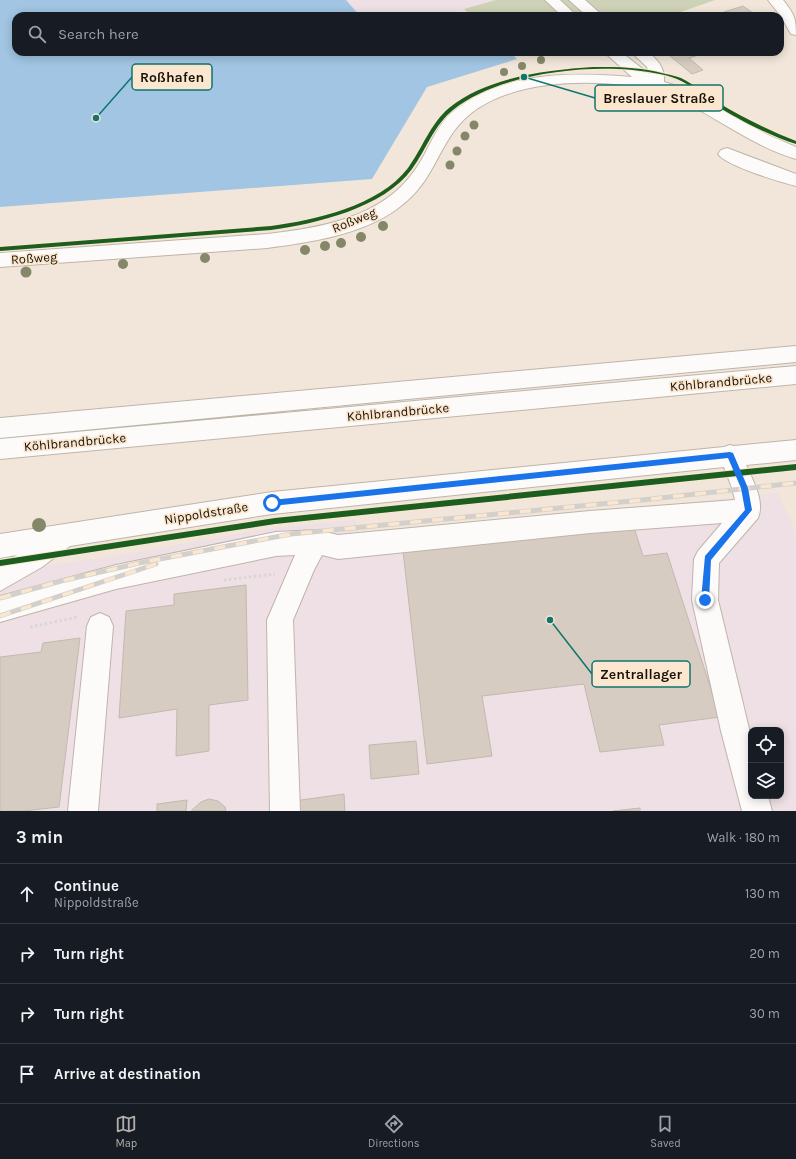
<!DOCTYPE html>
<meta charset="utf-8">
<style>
:root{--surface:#171b24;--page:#242831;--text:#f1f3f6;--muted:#9ea1a6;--line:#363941;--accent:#b2afab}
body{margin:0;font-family:Karla,sans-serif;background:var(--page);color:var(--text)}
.controls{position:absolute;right:12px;bottom:12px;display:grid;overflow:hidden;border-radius:8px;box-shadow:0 2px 10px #0003}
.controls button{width:36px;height:36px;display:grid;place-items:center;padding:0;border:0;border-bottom:1px solid var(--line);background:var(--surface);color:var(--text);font:20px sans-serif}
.stop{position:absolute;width:12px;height:12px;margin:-9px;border:3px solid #1a73e8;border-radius:50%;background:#fff}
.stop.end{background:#1a73e8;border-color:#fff;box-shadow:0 1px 4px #0008}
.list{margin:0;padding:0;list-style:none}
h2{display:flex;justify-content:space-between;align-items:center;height:52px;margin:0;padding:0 16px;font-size:17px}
h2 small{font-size:13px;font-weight:400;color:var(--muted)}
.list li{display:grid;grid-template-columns:26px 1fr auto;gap:12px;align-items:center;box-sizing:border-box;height:60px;padding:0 16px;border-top:1px solid var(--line)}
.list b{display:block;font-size:15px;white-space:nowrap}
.list p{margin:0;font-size:13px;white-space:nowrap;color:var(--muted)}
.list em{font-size:13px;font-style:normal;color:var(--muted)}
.icon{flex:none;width:22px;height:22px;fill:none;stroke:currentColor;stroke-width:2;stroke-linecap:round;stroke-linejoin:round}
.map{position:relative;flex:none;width:796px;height:811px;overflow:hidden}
.search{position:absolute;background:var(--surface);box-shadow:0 2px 10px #0003;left:12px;right:12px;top:12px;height:44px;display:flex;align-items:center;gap:10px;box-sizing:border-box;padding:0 14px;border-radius:12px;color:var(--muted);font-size:15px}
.sheet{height:292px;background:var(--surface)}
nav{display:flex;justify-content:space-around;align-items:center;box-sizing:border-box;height:56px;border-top:1px solid var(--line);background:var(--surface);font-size:11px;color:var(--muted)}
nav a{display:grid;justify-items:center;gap:2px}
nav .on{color:var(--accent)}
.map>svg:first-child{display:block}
.industrial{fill:#eee0e4;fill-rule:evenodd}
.green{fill:#ced2b6}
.water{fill:#a1c5e2}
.building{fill:#d6ccc1;stroke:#c3b9af}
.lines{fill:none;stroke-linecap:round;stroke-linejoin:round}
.minor-casing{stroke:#beb5aa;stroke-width:2}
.major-casing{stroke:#beb5aa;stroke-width:2}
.path{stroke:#dad7d2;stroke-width:3;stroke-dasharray:2.5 2.5;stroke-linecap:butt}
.minor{fill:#fdfbf9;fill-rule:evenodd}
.major{fill:#fdfbf9;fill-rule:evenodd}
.rail-casing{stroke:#d3d0cb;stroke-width:5}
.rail{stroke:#fbe7cf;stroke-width:3.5;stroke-dasharray:11;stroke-linecap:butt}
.cycleway-casing{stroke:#fbe7cf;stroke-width:2}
.cycleway{fill:#1b5e20;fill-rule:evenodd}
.tree{fill:#858868}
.route{fill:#1a73e8}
.labels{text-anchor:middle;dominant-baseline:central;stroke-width:3.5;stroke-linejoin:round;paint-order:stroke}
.street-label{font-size:13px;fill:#1a1207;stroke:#fbe7cf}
.leader{fill:none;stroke:#0f766e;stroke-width:1.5}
.callout-dot{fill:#0f766e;stroke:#fbe7cf;stroke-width:1.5}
.callout{fill:#fbe7cf;stroke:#0f766e;stroke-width:1.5}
.callout-label{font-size:14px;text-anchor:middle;font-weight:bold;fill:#1a1207}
</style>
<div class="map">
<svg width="796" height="811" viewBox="0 0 796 811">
<rect width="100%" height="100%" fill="#f1e6d9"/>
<!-- industrial -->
<path class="industrial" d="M346,0H496L439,16H360Z
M778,493L796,534V811H0V589L40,567L121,555L264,529L356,520L358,539ZM751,730H781V796H751Z"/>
<!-- green -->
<path class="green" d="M496,0H715L669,16H472L464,9Z"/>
<!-- water -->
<path class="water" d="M0,0H346L360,16H16V52H510L517,59L427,87L372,179L0,207Z"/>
<!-- building -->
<path class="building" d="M743,6L757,16H729L724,12Z
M665,52H695L699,55L689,58L703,70L692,74Z
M634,527L643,556L667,553L720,717L659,725L664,745L600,752L584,684L482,696L492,756L427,764L403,551Z
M246,585L248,700L209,705V751L176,756L177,709L119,718L126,611L174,605V594Z
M80,638L59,807L24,811H0V657L41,652L43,643Z
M416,741L419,774L371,779L369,745Z
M344,794L345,811H288L287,802Z
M209,799L218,801L225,807L226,811H191L201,802Z
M187,800L186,811H157V804Z
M640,808V811H613Z"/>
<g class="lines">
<defs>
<path id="minor" d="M545,0H560L577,16H562Z
M569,0H585L603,16H587Z
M768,0H783C794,14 796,17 796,35L791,34L780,15Z
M604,52H621L649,74L647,67L631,52H648C658,60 665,68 664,82L686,89L766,134L796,147V159C762,149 731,128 701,111C687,103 673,93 657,90C598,78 494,75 454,131C433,161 430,185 397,209C361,235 311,242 267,248L0,267V253L267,234C320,228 382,218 415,170C429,151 435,125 455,110C504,71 573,72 632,77Z
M727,148L796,174V186C781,182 726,166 718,154L721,150Z
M796,440V460L746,465C753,481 765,501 758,518L719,563L718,600L751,737V796H768L772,811H742L721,731L692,600L694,559L698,551L722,523L590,533L338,559L322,555L314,570L293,620L300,811H270L267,620L295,555L276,556L116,589L0,622V596L116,565L276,532L316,530L338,535L590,511L735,500L732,488L724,467L272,514L70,546L42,567L0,591V565L17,555L0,558V534L272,492L724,447L730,445L734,446Z
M100,613L109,617L113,626L98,811H68L87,626L91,617Z"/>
<path id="major" d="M796,346V362L0,438V418Z
M796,366V384L0,459V439Z"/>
</defs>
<!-- minor casing -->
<use href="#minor" class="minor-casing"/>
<!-- major casing -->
<use href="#major" class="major-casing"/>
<!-- path -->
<path class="path" d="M224,580L275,574
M30,627L78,617"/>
<!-- minor -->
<use href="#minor" class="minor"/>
<!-- major -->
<use href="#major" class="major"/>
<defs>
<path id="rail" d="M0,598L61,581L144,562L291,534L642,500L796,483
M0,616L156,564"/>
</defs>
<!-- rail casing -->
<use href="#rail" class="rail-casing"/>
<!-- rail -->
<use href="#rail" class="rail"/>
<defs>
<path id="cycleway" d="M593,67C618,67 642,67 666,74C671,75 676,76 681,78C694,84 704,94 717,102C742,117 768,130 796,141V144C768,135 737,119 712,103C700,95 690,84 677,79C670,76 661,74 654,73C596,62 500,72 453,110C434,125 426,150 412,169C384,208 315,224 271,230L0,251V247L271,226C315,220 379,206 408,168C422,149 430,124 449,108C487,77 546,70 593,67Z
M796,464V470L275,524L0,566V560L275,518Z"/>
</defs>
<!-- cycleway casing -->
<use href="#cycleway" class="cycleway-casing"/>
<!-- cycleway -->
<use href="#cycleway" class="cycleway"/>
</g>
<!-- trees -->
<g class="tree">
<circle cx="541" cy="60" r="4"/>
<circle cx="522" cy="66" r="4"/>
<circle cx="504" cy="72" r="4"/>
<circle cx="474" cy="125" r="4.5"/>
<circle cx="465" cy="136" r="4.5"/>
<circle cx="457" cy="151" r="4.5"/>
<circle cx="450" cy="165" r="4.5"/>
<circle cx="383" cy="226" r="5"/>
<circle cx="361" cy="237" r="5"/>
<circle cx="341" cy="243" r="5"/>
<circle cx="325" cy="246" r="5"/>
<circle cx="305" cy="250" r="5"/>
<circle cx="205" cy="258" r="5"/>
<circle cx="123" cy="264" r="5"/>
<circle cx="26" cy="272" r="5.5"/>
<circle cx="39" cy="525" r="7"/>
</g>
<!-- route -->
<path class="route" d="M730,452L733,453L748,488L752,510L711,560L709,600L705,603L701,600L705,556L745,510L741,488L728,458L272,506L269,503L272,500Z"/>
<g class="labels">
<!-- street labels -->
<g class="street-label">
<text transform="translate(354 220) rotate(-22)">Roßweg</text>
<text transform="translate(34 258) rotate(-4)">Roßweg</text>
<text transform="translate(721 382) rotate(-5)">Köhlbrandbrücke</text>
<text transform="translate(398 412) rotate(-5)">Köhlbrandbrücke</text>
<text transform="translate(75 442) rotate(-5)">Köhlbrandbrücke</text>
<text transform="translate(206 513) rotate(-9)">Nippoldstraße</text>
</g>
</g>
<!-- callouts -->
<path class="leader" d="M96 118L132 77M524 77L595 98M550 620L592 674"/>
<g class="callout-dot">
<circle cx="96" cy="118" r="4"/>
<circle cx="524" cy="77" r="4"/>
<circle cx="550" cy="620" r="4"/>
</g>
<g class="callout">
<rect x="132" y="64" width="80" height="26" rx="4"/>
<rect x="595" y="85" width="128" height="26" rx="4"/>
<rect x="592" y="661" width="98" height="26" rx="4"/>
</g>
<g class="callout-label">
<text x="172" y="82">Roßhafen</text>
<text x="659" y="103">Breslauer Straße</text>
<text x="641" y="679">Zentrallager</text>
</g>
</svg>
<div class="controls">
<button><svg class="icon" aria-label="locate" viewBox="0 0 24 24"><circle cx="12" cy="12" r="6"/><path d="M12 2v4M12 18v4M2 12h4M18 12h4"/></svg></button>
<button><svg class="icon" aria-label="layers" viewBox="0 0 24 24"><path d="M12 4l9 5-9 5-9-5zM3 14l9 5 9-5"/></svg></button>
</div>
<div class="stop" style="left:272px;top:503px"></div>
<div class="stop end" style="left:705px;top:600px"></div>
<div class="search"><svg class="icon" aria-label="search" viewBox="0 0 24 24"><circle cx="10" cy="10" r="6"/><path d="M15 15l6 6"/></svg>Search here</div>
</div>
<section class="sheet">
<h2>3 min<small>Walk · 180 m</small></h2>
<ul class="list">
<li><svg class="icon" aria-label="ahead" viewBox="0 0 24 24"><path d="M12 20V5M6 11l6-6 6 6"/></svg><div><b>Continue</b><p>Nippoldstraße</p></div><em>130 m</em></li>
<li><svg class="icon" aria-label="right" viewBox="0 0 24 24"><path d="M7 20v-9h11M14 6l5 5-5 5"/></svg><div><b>Turn right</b></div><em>20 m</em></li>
<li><svg class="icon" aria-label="right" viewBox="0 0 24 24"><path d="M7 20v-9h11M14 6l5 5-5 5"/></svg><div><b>Turn right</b></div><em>30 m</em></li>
<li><svg class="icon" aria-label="arrive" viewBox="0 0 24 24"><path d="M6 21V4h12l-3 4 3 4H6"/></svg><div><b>Arrive at destination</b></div></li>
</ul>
</section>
<nav>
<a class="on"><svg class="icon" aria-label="map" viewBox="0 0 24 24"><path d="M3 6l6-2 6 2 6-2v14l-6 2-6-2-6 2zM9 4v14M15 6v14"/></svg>Map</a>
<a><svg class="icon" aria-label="directions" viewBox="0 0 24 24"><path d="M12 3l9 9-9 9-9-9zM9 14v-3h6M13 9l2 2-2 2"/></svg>Directions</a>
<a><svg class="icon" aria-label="saved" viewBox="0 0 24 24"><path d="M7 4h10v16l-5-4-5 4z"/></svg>Saved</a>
</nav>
